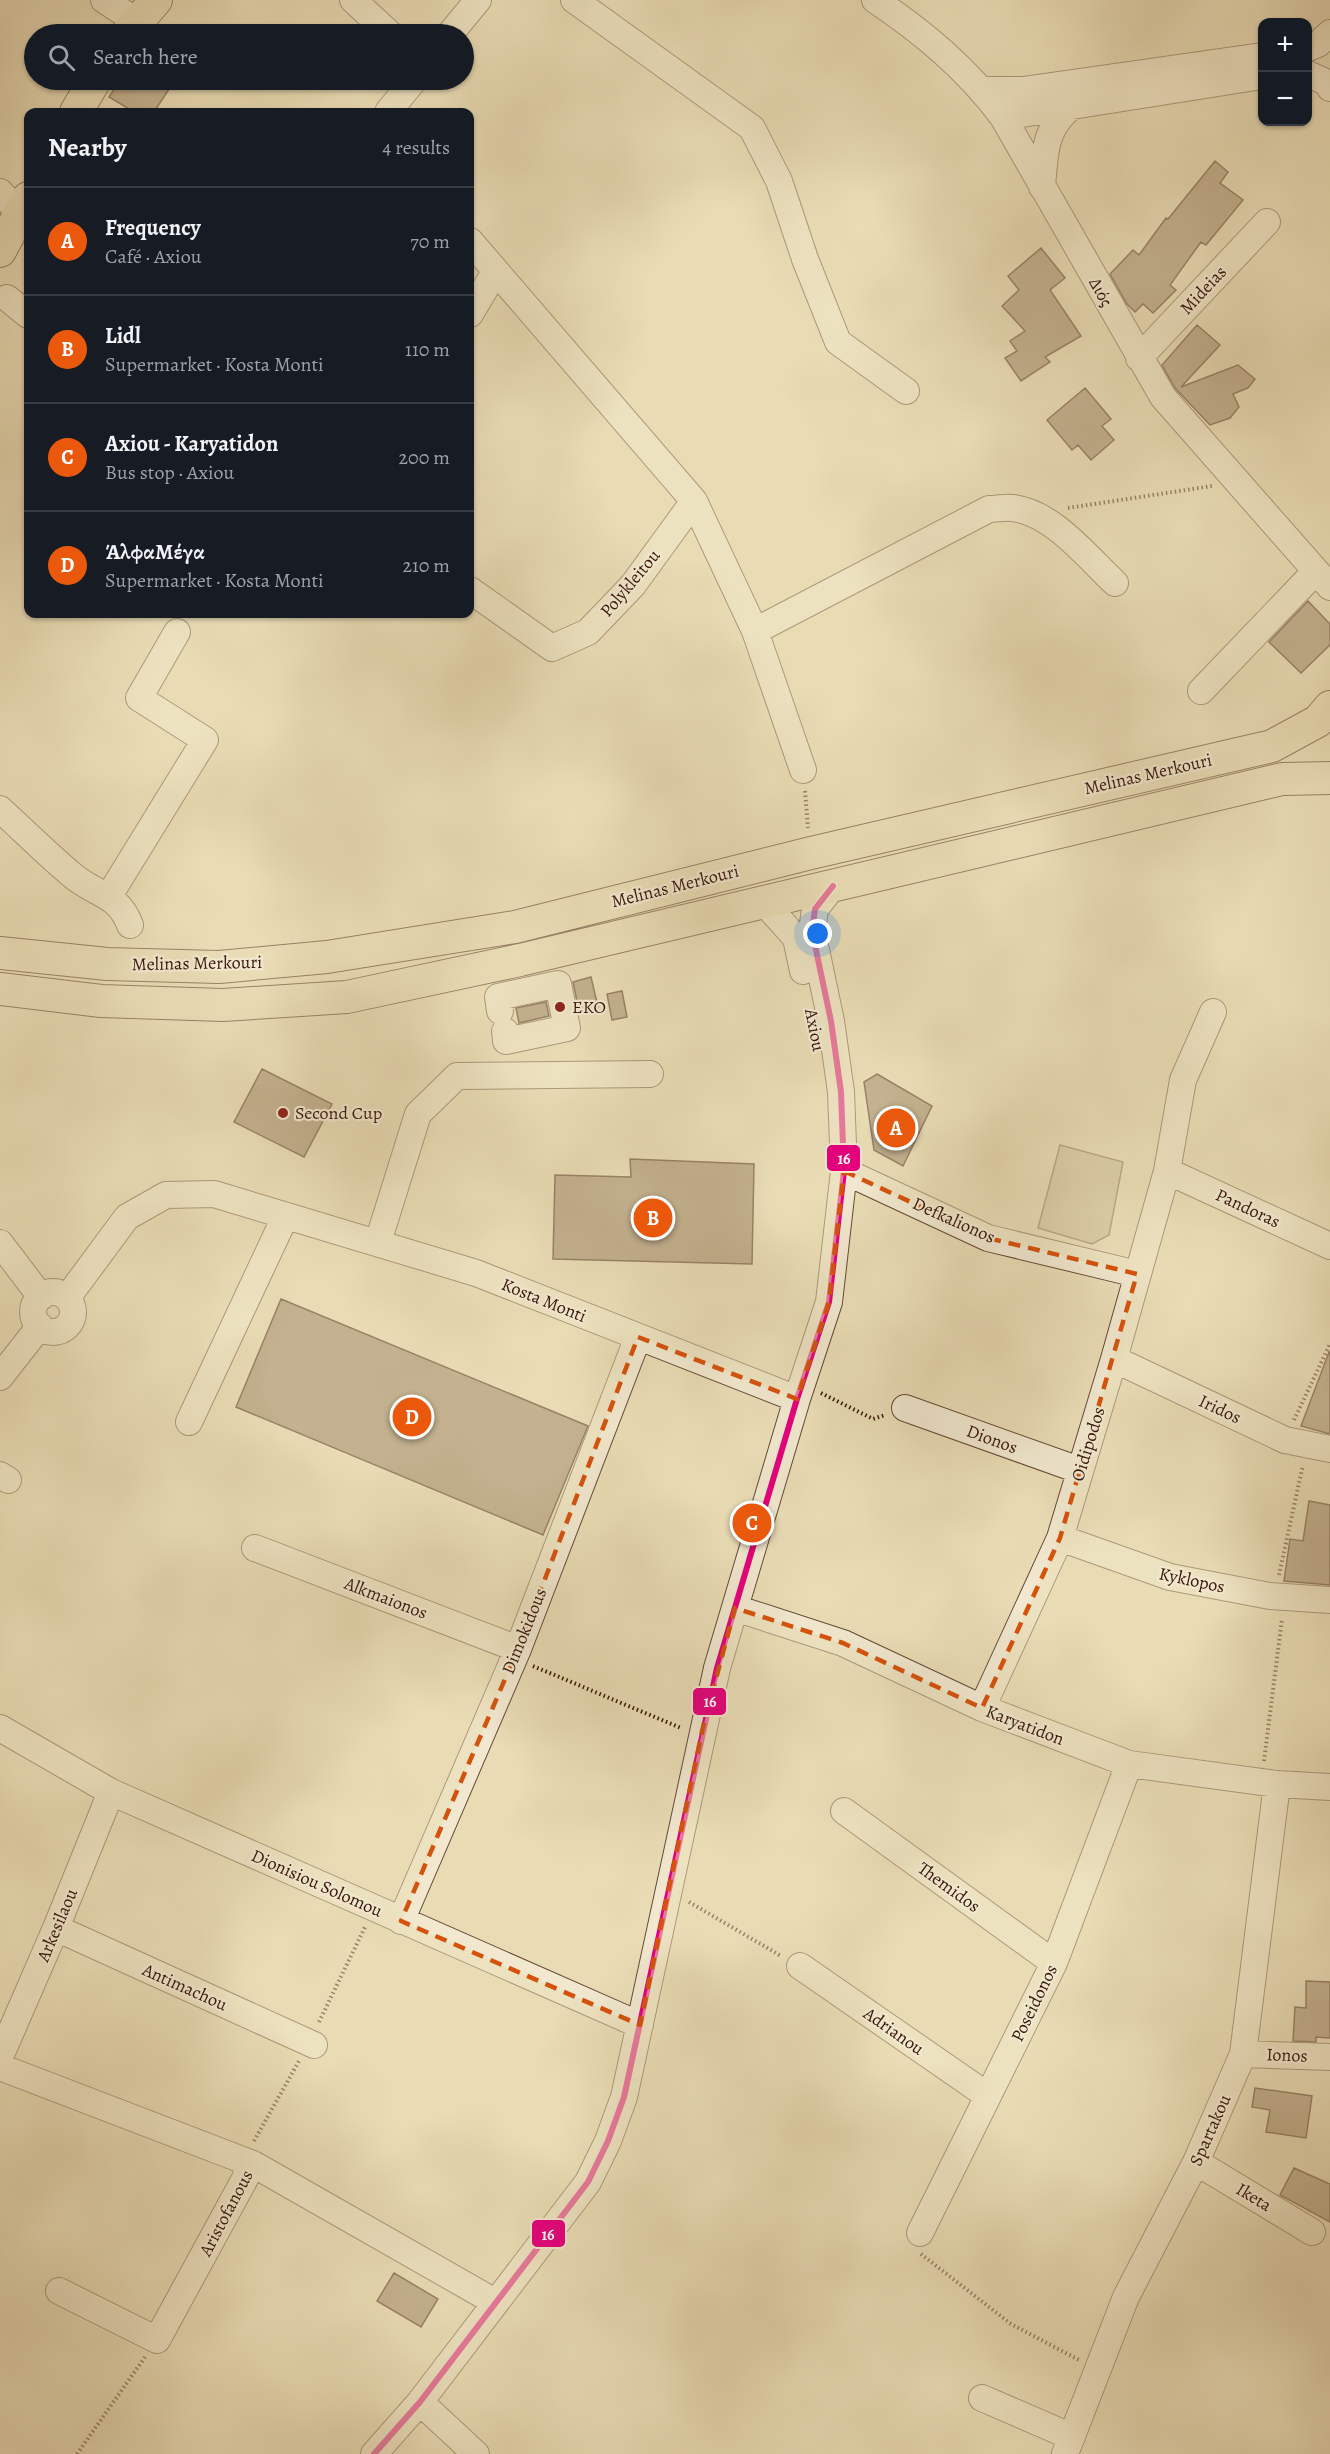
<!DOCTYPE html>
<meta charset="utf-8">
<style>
:root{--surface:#171b24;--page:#242831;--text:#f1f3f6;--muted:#9ea1a6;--line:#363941;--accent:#ea580c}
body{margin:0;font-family:Alegreya,serif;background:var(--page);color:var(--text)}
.controls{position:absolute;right:18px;top:18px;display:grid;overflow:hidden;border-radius:12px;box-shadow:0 2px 4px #0004}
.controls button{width:54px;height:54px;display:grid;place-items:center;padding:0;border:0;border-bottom:2px solid var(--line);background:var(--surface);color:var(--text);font:30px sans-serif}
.you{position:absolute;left:818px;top:934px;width:21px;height:21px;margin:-15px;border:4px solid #fff;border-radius:50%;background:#1a73e8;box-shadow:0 0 0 9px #1a73e833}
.badge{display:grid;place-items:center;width:39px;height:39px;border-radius:50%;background:var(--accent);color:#fff;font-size:20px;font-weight:700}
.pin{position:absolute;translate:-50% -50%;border:3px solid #fff;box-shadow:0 2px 6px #0006}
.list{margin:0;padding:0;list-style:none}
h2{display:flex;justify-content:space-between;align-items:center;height:78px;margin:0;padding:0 24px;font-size:26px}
h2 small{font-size:20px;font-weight:400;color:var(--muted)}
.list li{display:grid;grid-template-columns:39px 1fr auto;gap:18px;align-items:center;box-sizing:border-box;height:108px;padding:0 24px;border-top:2px solid var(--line)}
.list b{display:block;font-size:22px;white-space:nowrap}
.list p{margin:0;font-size:20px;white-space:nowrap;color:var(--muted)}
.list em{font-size:20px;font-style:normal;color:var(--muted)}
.icon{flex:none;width:33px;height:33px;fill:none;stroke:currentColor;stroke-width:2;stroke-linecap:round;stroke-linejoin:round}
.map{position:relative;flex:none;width:1330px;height:2454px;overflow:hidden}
.search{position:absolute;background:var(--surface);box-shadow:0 2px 4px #0004;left:24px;top:24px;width:450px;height:66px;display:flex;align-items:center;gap:15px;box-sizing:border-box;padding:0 21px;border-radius:33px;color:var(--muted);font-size:22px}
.panel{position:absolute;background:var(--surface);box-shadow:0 2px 4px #0004;left:24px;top:108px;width:450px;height:510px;border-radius:12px}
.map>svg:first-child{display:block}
.grass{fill:#cbba98;stroke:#826850;stroke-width:1.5}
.building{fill:#957d62;stroke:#391609;stroke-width:1.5}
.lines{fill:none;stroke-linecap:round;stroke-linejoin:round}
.minor-casing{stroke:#654834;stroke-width:28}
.major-casing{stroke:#391609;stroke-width:34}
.path{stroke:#391609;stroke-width:4;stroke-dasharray:1.5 3;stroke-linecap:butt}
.minor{stroke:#f1e8cf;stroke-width:26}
.major{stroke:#e9dcb5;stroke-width:32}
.bus-1-casing{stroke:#f1e8cf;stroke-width:10}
.bus-1{stroke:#e5007d;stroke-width:6}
.marked{fill:none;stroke:#d6520c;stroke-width:4.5;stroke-dasharray:12 8;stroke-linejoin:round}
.poi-dot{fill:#8f2418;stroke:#f1e8cf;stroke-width:2}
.labels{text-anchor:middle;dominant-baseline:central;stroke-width:4.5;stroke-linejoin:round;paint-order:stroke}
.street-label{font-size:18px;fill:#391609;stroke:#f1e8cf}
.poi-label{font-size:18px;fill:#391609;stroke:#f1e8cf;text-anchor:start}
.line-badge{stroke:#f1e8cf;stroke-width:2}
.badge-label{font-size:16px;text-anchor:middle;font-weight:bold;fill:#fff}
</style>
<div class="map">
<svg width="1330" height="2454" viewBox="0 0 1330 2454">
<rect width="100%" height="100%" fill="#e9dcb5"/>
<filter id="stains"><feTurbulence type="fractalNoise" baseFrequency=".00333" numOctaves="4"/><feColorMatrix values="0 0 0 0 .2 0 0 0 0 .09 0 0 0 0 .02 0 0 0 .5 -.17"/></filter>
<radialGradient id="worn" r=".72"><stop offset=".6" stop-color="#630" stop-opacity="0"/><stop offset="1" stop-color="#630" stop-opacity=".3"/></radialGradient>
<!-- grass -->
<path class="grass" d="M1060,1145L1123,1162L1109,1235L1092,1244L1038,1228Z"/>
<!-- building -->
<path class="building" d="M120,80H175L154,112H134L109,97Z
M1215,161L1228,172L1220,183L1243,200L1206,245L1201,242L1170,285L1176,290L1153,313L1143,304L1135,312L1127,304L1110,274L1133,250L1139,255L1166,218L1168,219Z
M1041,248L1065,278L1050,290L1081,336L1045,357L1050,362L1021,381L1005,358L1017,351L1010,341L1025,331L1002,306L1019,290L1008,276Z
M1197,325L1220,345L1181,387L1238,365L1255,379L1248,388L1233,394L1239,407L1230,418L1210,425L1175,388L1162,365Z
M1085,388L1111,419L1102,426L1114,440L1091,460L1078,445L1072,450L1047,420Z
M1308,601L1330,624V645L1301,673L1269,642Z
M591,977L598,1007L579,1011L573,982Z
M622,991L627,1017L612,1020L607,994Z
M546,1002L549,1016L519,1023L516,1008Z
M262,1069L332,1104L304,1157L234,1122Z
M877,1074L932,1106L903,1166L874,1150L864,1082Z
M630,1159L754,1164L752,1264L553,1259L555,1175L631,1177Z
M281,1299L588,1426L543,1535L236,1407Z
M1329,1352L1330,1353V1434L1301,1426Z
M1309,1501L1330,1505V1585L1284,1581L1290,1539L1303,1541Z
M1306,1981L1330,1982V2038L1316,2037V2042L1293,2041L1295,2007L1306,2008Z
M1255,2088L1312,2096L1306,2138L1266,2132L1270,2110L1252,2107Z
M1294,2168L1330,2184V2222L1280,2195Z
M394,2273L438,2299L421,2327L377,2301Z"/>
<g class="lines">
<defs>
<path id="minor" d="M104,0L136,21
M353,0L390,34
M574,0L752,128L779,181L805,259L838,342L906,391
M875,0C924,33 967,69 1003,117L1163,397L1330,587
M450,34L478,0
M1308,48L1318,44L1330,33
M1308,74L1328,83L1330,88
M983,90H1023L1262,56
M388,112L414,80
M1003,117L1262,76
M1042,187C1045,153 1044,128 1072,106
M0,192L20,213
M470,241L694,501L755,631L803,770
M7,298L28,315
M470,314L495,272
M1139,358L1267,222
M470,590L552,648L588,632L633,585L694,501
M755,631L989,509C996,509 1005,507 1013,508C1053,513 1087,557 1115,583
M1201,691L1315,572
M0,809C24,831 47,854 72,875C95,895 118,893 130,925
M109,896L205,740L139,698L177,632
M763,901L796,938L803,971
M500,1011L498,997L558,984L567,1028L506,1041L505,1031
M844,1171L988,1238L1137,1274
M1167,1171L1330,1246
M378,1242L418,1114L457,1076L650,1074
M0,1243L41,1297
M33 1312a20 20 0 1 1 40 0a20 20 0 1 1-40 0Z
M67,1298L127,1217L166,1195L214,1194L476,1273L797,1399
M1114,1359L1285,1440L1330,1449
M0,1377L40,1326
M905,1408L1079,1470
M189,1422L285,1217
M0,1475L8,1480
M1060,1538L1170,1577L1270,1596L1330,1600
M255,1548L518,1649
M735,1608L843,1643L982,1708L1129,1764L1277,1784L1330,1787
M982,1708L1060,1538L1114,1359L1167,1171L1183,1080L1213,1012
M0,1728L111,1792L640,2025
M844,1811L1054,1963
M401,1921L518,1649L638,1337
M56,1928L314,2045
M800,1966L988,2096
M1243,2054L1330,2057
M0,2057L56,1928L111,1792
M0,2067L253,2164L495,2302
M1196,2162L1312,2232
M920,2233L1054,1963L1129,1764
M59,2291L157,2340L253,2164
M982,2398L1072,2437
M420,2402L476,2454
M374,2454L420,2402L588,2182L608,2141L624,2097L717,1668L797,1399L829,1302L844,1171L841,1092L831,1021L812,931L815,909L833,886
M1065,2454L1126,2297L1196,2162L1243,2054L1277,1784"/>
<path id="major" d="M127,34L156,0
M76,112L95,80
M0,251L28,198
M0,953L107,964L219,967L327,957L515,927L811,853L1272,746L1318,721L1330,707
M0,989L101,1001L223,1005L347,997L520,960L1282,779L1330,778"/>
</defs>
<!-- minor casing -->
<use href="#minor" class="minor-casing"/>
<!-- major casing -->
<use href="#major" class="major-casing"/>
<!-- path -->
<path class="path" d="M1068,508L1212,486
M805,791L808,828
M821,1393L873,1419L885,1415
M1294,1420L1330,1344
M1279,1575L1303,1465
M533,1666L681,1728
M1264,1761L1282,1619
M689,1902L781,1956
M319,2022L365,1927
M254,2141L299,2061
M921,2254L1011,2324L1079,2360
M77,2454L145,2357"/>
<!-- minor -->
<use href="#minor" class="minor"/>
<!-- major -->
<use href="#major" class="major"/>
<defs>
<path id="bus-1" d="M374,2454L420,2402L588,2182L608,2141L624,2097L717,1668L797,1399L829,1302L844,1171L841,1092L831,1021L812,931L815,909L833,886"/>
</defs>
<!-- bus-1 casing -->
<use href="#bus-1" class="bus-1-casing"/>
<!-- bus-1 -->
<use href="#bus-1" class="bus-1"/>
</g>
<!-- marked area -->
<path d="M0 0H1330V2454H0ZM844,1171L988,1238L1137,1274L1060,1538L982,1708L843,1643L735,1608L703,1727L640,2025L401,1921L518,1649L638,1337L797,1399L829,1302Z" fill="#e9dcb5" fill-opacity=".55" fill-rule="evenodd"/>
<path class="marked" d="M844,1171L988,1238L1137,1274L1060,1538L982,1708L843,1643L735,1608L703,1727L640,2025L401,1921L518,1649L638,1337L797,1399L829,1302Z"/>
<!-- markers -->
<g class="poi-dot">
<circle cx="560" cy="1007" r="6"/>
<circle cx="283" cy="1113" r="6"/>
</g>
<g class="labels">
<!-- street labels -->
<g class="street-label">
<text transform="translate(1203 290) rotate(-47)">Mideias</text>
<text transform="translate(1101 292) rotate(61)">Διός</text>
<text transform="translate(630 583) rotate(-50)">Polykleitou</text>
<text transform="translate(1148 774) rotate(-13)">Melinas Merkouri</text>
<text transform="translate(675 886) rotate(-14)">Melinas Merkouri</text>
<text transform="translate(197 963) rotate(-1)">Melinas Merkouri</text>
<text transform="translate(815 1030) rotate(79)">Axiou</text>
<text transform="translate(1248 1208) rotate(25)">Pandoras</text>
<text transform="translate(954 1220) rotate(24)">Defkalionos</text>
<text transform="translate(544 1300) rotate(22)">Kosta Monti</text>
<text transform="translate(1220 1409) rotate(25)">Iridos</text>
<text transform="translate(992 1439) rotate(20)">Dionos</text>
<text transform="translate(1088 1444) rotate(-73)">Oidipodos</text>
<text transform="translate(1192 1580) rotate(12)">Kyklopos</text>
<text transform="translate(386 1598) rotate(21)">Alkmaionos</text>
<text transform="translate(524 1631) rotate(-68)">Dimokidous</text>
<text transform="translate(1025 1725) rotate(21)">Karyatidon</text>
<text transform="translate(317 1883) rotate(24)">Dionisiou Solomou</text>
<text transform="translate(949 1887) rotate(36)">Themidos</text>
<text transform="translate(57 1925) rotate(-67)">Arkesilaou</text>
<text transform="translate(185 1987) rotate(24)">Antimachou</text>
<text transform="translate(1034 2003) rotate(-64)">Poseidonos</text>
<text transform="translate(894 2031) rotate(35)">Adrianou</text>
<text transform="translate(1287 2055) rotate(2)">Ionos</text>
<text transform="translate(1210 2130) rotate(-66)">Spartakou</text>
<text transform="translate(1254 2197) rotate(31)">Iketa</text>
<text transform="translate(226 2213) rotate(-62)">Aristofanous</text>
</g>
<!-- poi labels -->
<g class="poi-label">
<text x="572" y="1007">EKO</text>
<text x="295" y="1113">Second Cup</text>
</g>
</g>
<g class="line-badge">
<rect x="826" y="1144" width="35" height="28" rx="6" fill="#e5007d"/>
<rect x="692" y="1687" width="35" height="29" rx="6" fill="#e5007d"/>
<rect x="531" y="2219" width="35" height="29" rx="6" fill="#e5007d"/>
</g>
<g class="badge-label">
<text x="844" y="1164">16</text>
<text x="710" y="1707">16</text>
<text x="548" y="2240">16</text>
</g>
<rect width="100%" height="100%" filter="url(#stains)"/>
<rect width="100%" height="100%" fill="url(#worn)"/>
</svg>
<div class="controls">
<button>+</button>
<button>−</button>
</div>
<div class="you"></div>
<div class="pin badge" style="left:896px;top:1128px">A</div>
<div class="pin badge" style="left:653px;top:1218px">B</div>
<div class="pin badge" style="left:752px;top:1523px">C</div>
<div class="pin badge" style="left:412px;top:1417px">D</div>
<div class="search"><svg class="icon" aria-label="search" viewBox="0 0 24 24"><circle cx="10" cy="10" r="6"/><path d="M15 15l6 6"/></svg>Search here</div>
<section class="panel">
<h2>Nearby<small>4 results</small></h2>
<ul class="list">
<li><span class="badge">A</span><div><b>Frequency</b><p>Café · Axiou</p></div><em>70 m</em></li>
<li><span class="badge">B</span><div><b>Lidl</b><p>Supermarket · Kosta Monti</p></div><em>110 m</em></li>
<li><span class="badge">C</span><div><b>Axiou - Karyatidon</b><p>Bus stop · Axiou</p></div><em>200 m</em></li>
<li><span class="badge">D</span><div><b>ΆλφαΜέγα</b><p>Supermarket · Kosta Monti</p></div><em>210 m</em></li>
</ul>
</section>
</div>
